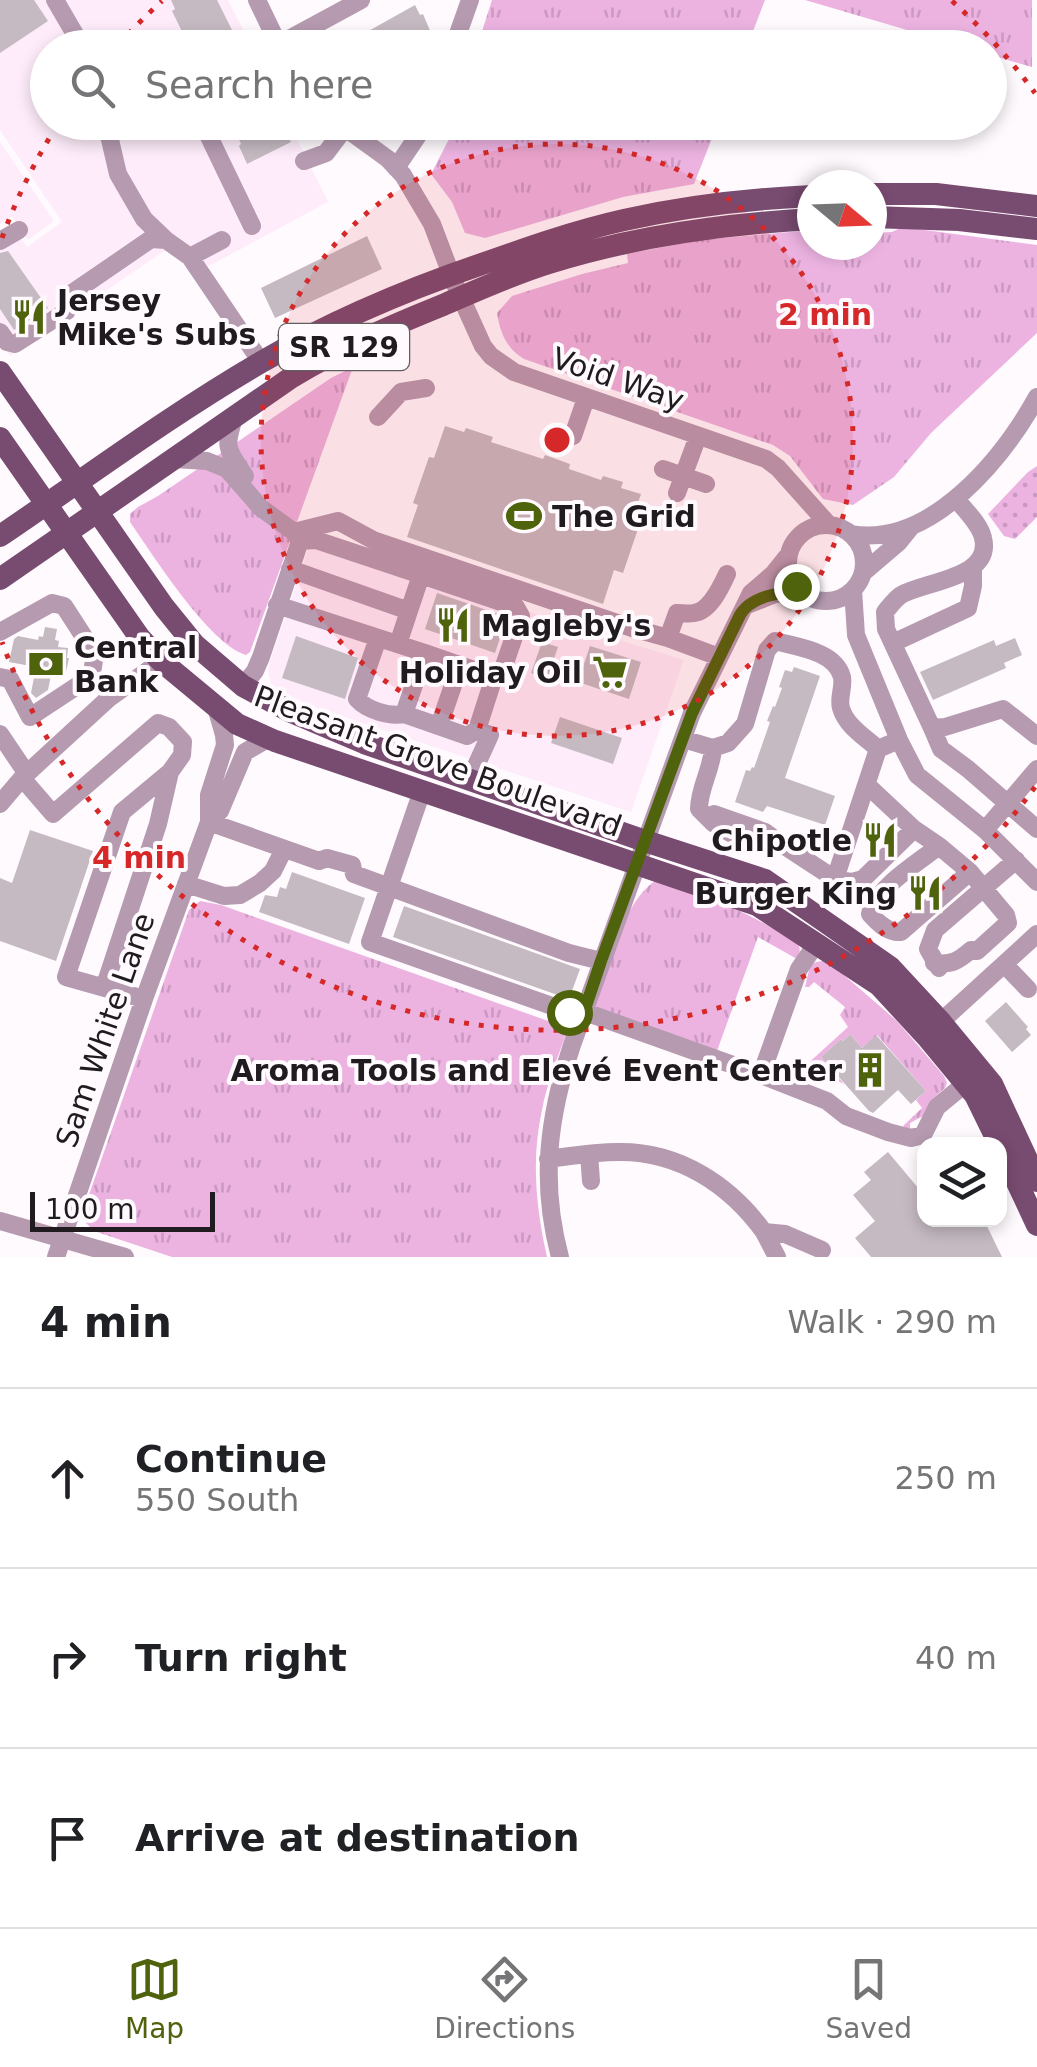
<!DOCTYPE html>
<meta charset="utf-8">
<style>
:root{--surface:#fff;--page:#f2f2f2;--text:#202124;--muted:#757577;--line:#e0e0e0;--accent:#4f630d}
body{margin:0;font-family:"DejaVu Sans",sans-serif;background:var(--page);color:var(--text)}
.controls{position:absolute;right:30px;bottom:30px;display:grid;overflow:hidden;border-radius:20px;box-shadow:0 5px 15px #0003}
.controls button{width:90px;height:90px;display:grid;place-items:center;padding:0;border:0;border-bottom:2px solid var(--line);background:var(--surface);color:var(--text);font:50px sans-serif}
.compass{position:absolute;left:797px;top:170px;width:90px;height:90px;border-radius:50%;background:var(--surface);box-shadow:0 5px 15px #0003;rotate:109deg}
.scale{position:absolute;left:30px;bottom:25px;width:185px;box-sizing:border-box;padding-left:10px;border:5px solid #1f1b1f;border-top:0;font-size:28px;line-height:35px;white-space:nowrap;color:#1f1b1f;-webkit-text-stroke:8px #fffafe;paint-order:stroke}
.stop{position:absolute;width:30px;height:30px;margin:-22px;border:8px solid #4f630d;border-radius:50%;background:#fff}
.stop.end{background:#4f630d;border-color:#fff;box-shadow:0 2px 10px #0008}
.list{margin:0;padding:0;list-style:none}
h2{display:flex;justify-content:space-between;align-items:center;height:130px;margin:0;padding:0 40px;font-size:42px}
h2 small{font-size:32px;font-weight:400;color:var(--muted)}
.list li{display:grid;grid-template-columns:65px 1fr auto;gap:30px;align-items:center;box-sizing:border-box;height:180px;padding:0 40px;border-top:2px solid var(--line)}
.list b{display:block;font-size:38px;white-space:nowrap}
.list p{margin:0;font-size:32px;white-space:nowrap;color:var(--muted)}
.list em{font-size:32px;font-style:normal;color:var(--muted)}
.icon{flex:none;width:55px;height:55px;fill:none;stroke:currentColor;stroke-width:2;stroke-linecap:round;stroke-linejoin:round}
.map{position:relative;flex:none;width:1037px;height:1257px;overflow:hidden}
.search{position:absolute;background:var(--surface);box-shadow:0 5px 15px #0003;left:30px;right:30px;top:30px;height:110px;display:flex;align-items:center;gap:25px;box-sizing:border-box;padding:0 35px;border-radius:55px;color:var(--muted);font-size:38px}
.sheet{height:670px;background:var(--surface)}
nav{display:flex;justify-content:space-around;align-items:center;box-sizing:border-box;height:140px;border-top:2px solid var(--line);background:var(--surface);font-size:28px;color:var(--muted)}
nav a{display:grid;justify-items:center;gap:5px}
nav .on{color:var(--accent)}
.map>svg:first-child{display:block}
.built{fill:#feecfa}
.grass{fill:url(#grass-tufts)}
.park{fill:url(#park-dots)}
.building{fill:#c5bac2}
.lines{fill:none;stroke-linecap:round;stroke-linejoin:round}
.minor{stroke:#b59ab0;stroke-width:18}
.major{stroke:#784b70;stroke-width:22}
.route{stroke:#4f630d;stroke-width:12}
.ring{fill:none;stroke:#d62828;stroke-width:5;stroke-dasharray:5 10}
.labels{text-anchor:middle;dominant-baseline:central;stroke-width:8;stroke-linejoin:round;paint-order:stroke}
.shield{fill:#fffafe;stroke:#625e62;stroke-width:2.5}
.shield-label{font-size:28px;font-weight:bold;fill:#1f1b1f}
.poi-label{font-size:30px;font-weight:bold;fill:#1f1b1f;stroke:#fffafe;text-anchor:start}
.street-label{font-size:30px;fill:#1f1b1f;stroke:#fffafe}
.centre{fill:#d62828;stroke:#fffafe;stroke-width:5}
.ring-label{font-size:30px;text-anchor:middle;font-weight:bold;fill:#d62828;stroke:#fffafe;stroke-width:8;stroke-linejoin:round;paint-order:stroke}
</style>
<div class="map">
<svg width="1037" height="1257" viewBox="0 0 1037 1257">
<defs>
<pattern id="grass-tufts" width="24" height="20" patternUnits="userSpaceOnUse" patternTransform="scale(2.5)"><rect width="24" height="20" fill="#ecb3e1"/><path d="M3 7l-1-3M5 7V3M7 7l1-3M15 17l-1-3M17 17v-4M19 17l1-3" fill="none" stroke="#ca99c1"/></pattern>
<pattern id="park-dots" width="8" height="8" patternUnits="userSpaceOnUse" patternTransform="scale(2.5)"><rect width="8" height="8" fill="#ecb3e1"/><path d="M2 2h.1M6 6h.1" fill="none" stroke="#ca99c1" stroke-width="1.8" stroke-linecap="round"/></pattern>
</defs>
<rect width="100%" height="100%" fill="#fffafe"/>
<!-- built -->
<path class="built" d="M0,0H228L252,47L48,48V122L289,123L328,202L209,266L179,241L10,356L0,341V234L13,227L27,247L62,222L0,130Z
M0,142L54,221L28,240L12,216L0,224Z
M310,544L684,660L631,812L310,706L271,685L268,671L270,661Z"/>
<!-- grass -->
<path class="grass" d="M492,0H765L747,47H477Z
M805,0H1032V67L990,55V48L965,47Z
M454,123V122L718,123L694,184L623,197L485,238L465,233L452,202L431,174L449,139Z
M902,227L1037,245V333L931,433L894,477L853,505L823,499L790,456L773,445L524,359C507,349 500,333 497,313L512,296L582,274L628,263L627,254L700,240L812,230V245H872V233L892,232Z
M353,367L250,652L246,655C209,644 153,555 130,522V514L138,507L158,496L331,378Z
M656,880L720,901L793,938C800,945 802,950 797,959L758,937L717,1051L595,1007C608,968 621,904 656,880Z
M200,901L221,905L568,1028C559,1055 547,1082 542,1110C531,1160 536,1208 547,1257H172L94,1231L86,1223L84,1209L189,910Z
M823,961L831,964L897,1021L944,1076L947,1083L945,1088L935,1097L925,1115L910,1123V1131L903,1126L922,1108L916,1100L926,1091L877,1035L862,1048L850,1034L843,1041L841,1039L821,1057L844,1084L820,1072L804,1067L848,1027L840,1015L845,1007L814,982L809,987H805L810,966L816,962Z"/>
<!-- park -->
<path class="park" d="M1037,466V517L1015,539L1004,536L988,514L1028,472Z"/>
<!-- building -->
<path class="building" d="M0,0H34L48,21L0,53Z
M171,0H217L239,44L231,48H190L172,11L175,9Z
M415,5L420,15L423,14L434,40L422,48H361L356,38Z
M231,122H279L281,126L283,125L291,142L247,164L239,146L241,144Z
M367,236L382,269L275,318L261,288Z
M8,251L48,308L14,330L0,309V253Z
M445,426L464,432L466,428L493,437L491,442L543,459L545,455L570,464L569,469L601,480L603,476L623,482L621,488L641,494L630,526L638,529L623,573L614,570L603,604L407,537L418,505L413,503L429,457L434,458Z
M437,593L507,617L495,653L425,629Z
M45,627L57,629L55,640L59,641L58,647L68,648L67,658H69L66,672L52,670L48,690L36,698L31,693L36,667L9,662L14,639L18,636L38,640L39,636L43,637Z
M296,636L358,658L345,699L282,678Z
M1015,638L1022,655L1004,663L1006,668L933,700L920,672L994,640L996,646Z
M542,642L558,647L547,679L531,673Z
M590,646L641,662L629,699L578,682Z
M794,667L820,676L785,778L835,796L825,825L767,806L763,812L735,802L746,770L750,771L752,767L754,768L770,722L767,721L773,706L775,707L782,688L779,687L785,670L792,672Z
M560,717L622,738L613,764L551,743Z
M30,830L93,851L56,961L0,941V878L12,883Z
M292,872L365,898L349,944L259,912L265,895L277,897L280,887L286,889Z
M404,906L580,969L569,999L393,937Z
M1006,1002L1028,1027L1026,1029L1031,1035L1012,1052L985,1021Z
M850,1034L862,1048L876,1035L926,1091L911,1104L898,1090L873,1113L869,1111L821,1057L841,1039L843,1041Z
M888,1152L924,1195V1220H984L1002,1257H871L855,1238L875,1221L853,1195L871,1180L864,1172Z"/>
<g class="lines">
<!-- minor -->
<path class="minor" d="M55,0L83,48
M257,0L280,48
M265,48L278,45L361,0
M453,48L470,0
M125,122L108,131L118,174L144,219L166,240L190,257L261,362
M202,122L252,226
M337,122L388,159L403,175L432,224L454,282L483,346L491,356L514,372L766,459L778,468L829,525
M304,161L326,153L344,129
M396,168L427,122
M0,241L19,230
M190,257L222,240
M65,298L151,239L166,240
M0,332L7,342L15,344L67,311L75,291
M235,415C224,448 226,448 245,476
M378,417L401,392L426,388
M573,436L586,398
M174,459L207,461L227,469L261,508L294,532L300,541
M663,469L706,484
M677,493L698,436
M956,499C965,510 980,524 983,538C993,578 926,581 901,595C895,599 890,606 885,612L886,629L932,728L945,727L1003,709L1037,736
M788 563a38 38 0 1 1 76 0a38 38 0 1 1-76 0Z
M294,532L338,521L373,540L632,628L668,638L719,657
M851,534C931,548 1003,458 1037,397
M300,541L316,540L421,575L398,644
M290,569L409,611
M864,572L898,543L911,527
M421,575L516,607L521,616L504,666L494,677
M853,590L856,635L899,740L917,775L985,830L1037,882
M277,605L425,653
M745,606L775,594L801,591
M0,632L52,603L64,606L95,654L92,673L83,682L30,717L10,679L0,677
M378,638L357,699C367,710 389,717 404,714
M668,638L677,613C683,613 689,614 694,613C710,611 721,587 727,574
M893,643L968,608L973,586V569
M243,686L255,671L261,657L300,541
M439,726L460,665
M932,728L941,749L968,769L1037,829
M0,734L27,774
M683,739L713,748C712,769 699,788 699,809L713,823L744,841L761,845L780,843L835,879L878,749L899,740
M713,748L728,743L745,724L767,650L775,641C797,647 835,651 842,677C844,688 838,698 841,708C846,726 865,737 878,749
M22,778L53,814L158,723L169,727L183,742L182,755L170,772L122,812L66,977L144,999
M470,779L490,735L477,730L467,736L404,714L425,653L494,677L477,730
M867,785L914,829L939,846L970,872L1006,915L1008,923L977,951L971,950C958,961 952,965 934,963
M422,791L370,942L569,1012H585L761,1075L827,1101L846,1116L888,1132L911,1138L923,1135L937,1107L965,1084
M0,804L22,778L108,699L161,661
M714,814L765,832L780,843
M209,822L319,861L327,858L352,865L354,874L569,953L601,961
M209,822L220,811L245,752L264,741H275
M985,830L1037,769
M939,846C919,862 875,888 870,914C878,923 888,933 901,932L970,872
M835,879L852,882L863,879L914,829
M186,884L224,896L240,895L260,883L273,871L284,849
M1004,964L1028,989
M939,968L928,949L935,930L1016,860
M104,988L158,824L170,772
M934,1028L1037,934
M761,1075L799,969L816,944
M589,1154L591,1181
M548,1159C571,1156 595,1152 618,1152C679,1151 730,1185 764,1232L785,1234L822,1250
M0,1221L125,1257
M764,1232L777,1257
M56,1257L144,999L209,822V795L225,745L224,735L216,707
M560,1257C540,1182 548,1118 572,1045L692,713L751,593L773,574L789,554"/>
<!-- major -->
<path class="major" d="M872,194H936L1037,206
M872,217L959,220L1037,229
M0,372L164,607L194,644L243,686L291,712L364,743L645,841L765,880L890,967L940,1021L992,1084L1037,1181
M0,438L140,638L161,661L237,724L275,741L757,905L879,985L927,1037L975,1095L999,1144
M0,536C86,478 169,416 258,364C328,323 403,291 479,265C527,248 575,231 624,220C686,206 749,199 812,196
M0,579L292,377C340,348 391,326 443,305C478,290 513,274 549,263C632,237 725,224 812,219
M1000,1146L1037,1225"/>
</g>
<g class="lines">
<!-- route -->
<path class="route" d="M569,1012H584L601,961L692,713L740,615C751,596 780,592 801,591L796,586"/>
</g>
<!-- distance rings -->
<circle cx="557" cy="440" r="296" fill="#d62828" fill-opacity=".12"/>
<g class="ring">
<circle cx="557" cy="440" r="296"/>
<path d="M1035 787A591 591 0 0 1 2 642M2 238A591 591 0 0 1 56 127M118 45A591 591 0 0 1 162 1M952 1A591 591 0 0 1 1035 93"/>
</g>
<!-- icons -->
<defs>
<symbol id="restaurant-bare" viewBox="-9 -9 18 18"><path d="M-5-6h1v4h1v-4h1v4h1v-4h1v5L-1.5 .5V6h-2V.5L-5-1ZM5-6V6H3V1.5H1.5Q1.5-4 5-6Z" fill="#4f630d" stroke="#fffafe" stroke-width="2.5" paint-order="stroke"/></symbol>
<symbol id="stadium-bare" viewBox="-9 -9 18 18"><path d="M0-5a6.5 5 0 1 0 0 10a6.5 5 0 1 0 0-10ZM-3.5-1.8h7v3.6h-7Z" fill="#4f630d" stroke="#fffafe" stroke-width="2.5" paint-order="stroke"/></symbol>
<symbol id="bank-bare" viewBox="-9 -9 18 18"><path d="M-6-4H6V4H-6ZM0-2.3a2.3 2.3 0 1 0 0 4.6a2.3 2.3 0 1 0 0-4.6Z" fill="#4f630d" stroke="#fffafe" stroke-width="2.5" paint-order="stroke"/></symbol>
<symbol id="supermarket-bare" viewBox="-9 -9 18 18"><path d="M-6-5.5h2.5l.6 2H6L4.5 2H-2.5L-4.4-4H-6ZM-1.5 3.2a1.3 1.3 0 1 0 .1 0ZM3 3.2a1.3 1.3 0 1 0 .1 0Z" fill="#4f630d" stroke="#fffafe" stroke-width="2.5" paint-order="stroke"/></symbol>
<symbol id="building-bare" viewBox="-9 -9 18 18"><path d="M-4-6H4V6H1V3H-1V6H-4ZM-2.5-4.3h1.7v1.8h-1.7ZM.8-4.3h1.7v1.8H.8ZM-2.5-1h1.7V.8h-1.7ZM.8-1h1.7V.8H.8Z" fill="#4f630d" stroke="#fffafe" stroke-width="2.5" paint-order="stroke"/></symbol>
</defs>
<g fill-rule="evenodd">
<use href="#restaurant-bare" x="4" y="292" width="50" height="50"/>
<use href="#stadium-bare" x="499" y="491" width="50" height="50"/>
<use href="#restaurant-bare" x="428" y="600" width="50" height="50"/>
<use href="#bank-bare" x="21" y="639" width="50" height="50"/>
<use href="#supermarket-bare" x="585" y="647" width="50" height="50"/>
<use href="#restaurant-bare" x="855" y="815" width="50" height="50"/>
<use href="#restaurant-bare" x="900" y="868" width="50" height="50"/>
<use href="#building-bare" x="845" y="1045" width="50" height="50"/>
</g>
<g class="labels">
<!-- shield labels -->
<rect class="shield" x="279" y="324" width="130" height="46" rx="8"/>
<g class="shield-label">
<text x="344" y="347">SR 129</text>
</g>
<!-- poi labels -->
<g class="poi-label">
<text x="57" y="300">Jersey<tspan x="57" dy="34">Mike's Subs</tspan></text>
<text x="552" y="516">The Grid</text>
<text x="481" y="625">Magleby's</text>
<text x="74" y="647">Central<tspan x="74" dy="34">Bank</tspan></text>
<text x="582" y="672" text-anchor="end">Holiday Oil</text>
<text x="852" y="840" text-anchor="end">Chipotle</text>
<text x="897" y="893" text-anchor="end">Burger King</text>
<text x="842" y="1070" text-anchor="end">Aroma Tools and Elevé Event Center</text>
</g>
<!-- street labels -->
<g class="street-label">
<text transform="translate(618 379) rotate(19)">Void Way</text>
<text transform="translate(438 761) rotate(20)">Pleasant Grove Boulevard</text>
<text transform="translate(105 1030) rotate(-71)">Sam White Lane</text>
</g>
</g>
<circle cx="557" cy="440" r="15" class="centre"/>
<g class="ring-label">
<text x="825" y="325">2 min</text>
<text x="139" y="868">4 min</text>
</g>
</svg>
<div class="controls">
<button><svg class="icon" aria-label="layers" viewBox="0 0 24 24"><path d="M12 4l9 5-9 5-9-5zM3 14l9 5 9-5"/></svg></button>
</div>
<svg class="compass" viewBox="-18 -18 36 36"><path d="M0-13l5 13h-10z" fill="#e53935"/><path d="M0 13l5-13h-10z" fill="#757577"/></svg>
<div class="scale">100 m</div>
<div class="stop" style="left:569px;top:1012px"></div>
<div class="stop end" style="left:796px;top:586px"></div>
<div class="search"><svg class="icon" aria-label="search" viewBox="0 0 24 24"><circle cx="10" cy="10" r="6"/><path d="M15 15l6 6"/></svg>Search here</div>
</div>
<section class="sheet">
<h2>4 min<small>Walk · 290 m</small></h2>
<ul class="list">
<li><svg class="icon" aria-label="ahead" viewBox="0 0 24 24"><path d="M12 20V5M6 11l6-6 6 6"/></svg><div><b>Continue</b><p>550 South</p></div><em>250 m</em></li>
<li><svg class="icon" aria-label="right" viewBox="0 0 24 24"><path d="M7 20v-9h11M14 6l5 5-5 5"/></svg><div><b>Turn right</b></div><em>40 m</em></li>
<li><svg class="icon" aria-label="arrive" viewBox="0 0 24 24"><path d="M6 21V4h12l-3 4 3 4H6"/></svg><div><b>Arrive at destination</b></div></li>
</ul>
</section>
<nav>
<a class="on"><svg class="icon" aria-label="map" viewBox="0 0 24 24"><path d="M3 6l6-2 6 2 6-2v14l-6 2-6-2-6 2zM9 4v14M15 6v14"/></svg>Map</a>
<a><svg class="icon" aria-label="directions" viewBox="0 0 24 24"><path d="M12 3l9 9-9 9-9-9zM9 14v-3h6M13 9l2 2-2 2"/></svg>Directions</a>
<a><svg class="icon" aria-label="saved" viewBox="0 0 24 24"><path d="M7 4h10v16l-5-4-5 4z"/></svg>Saved</a>
</nav>
